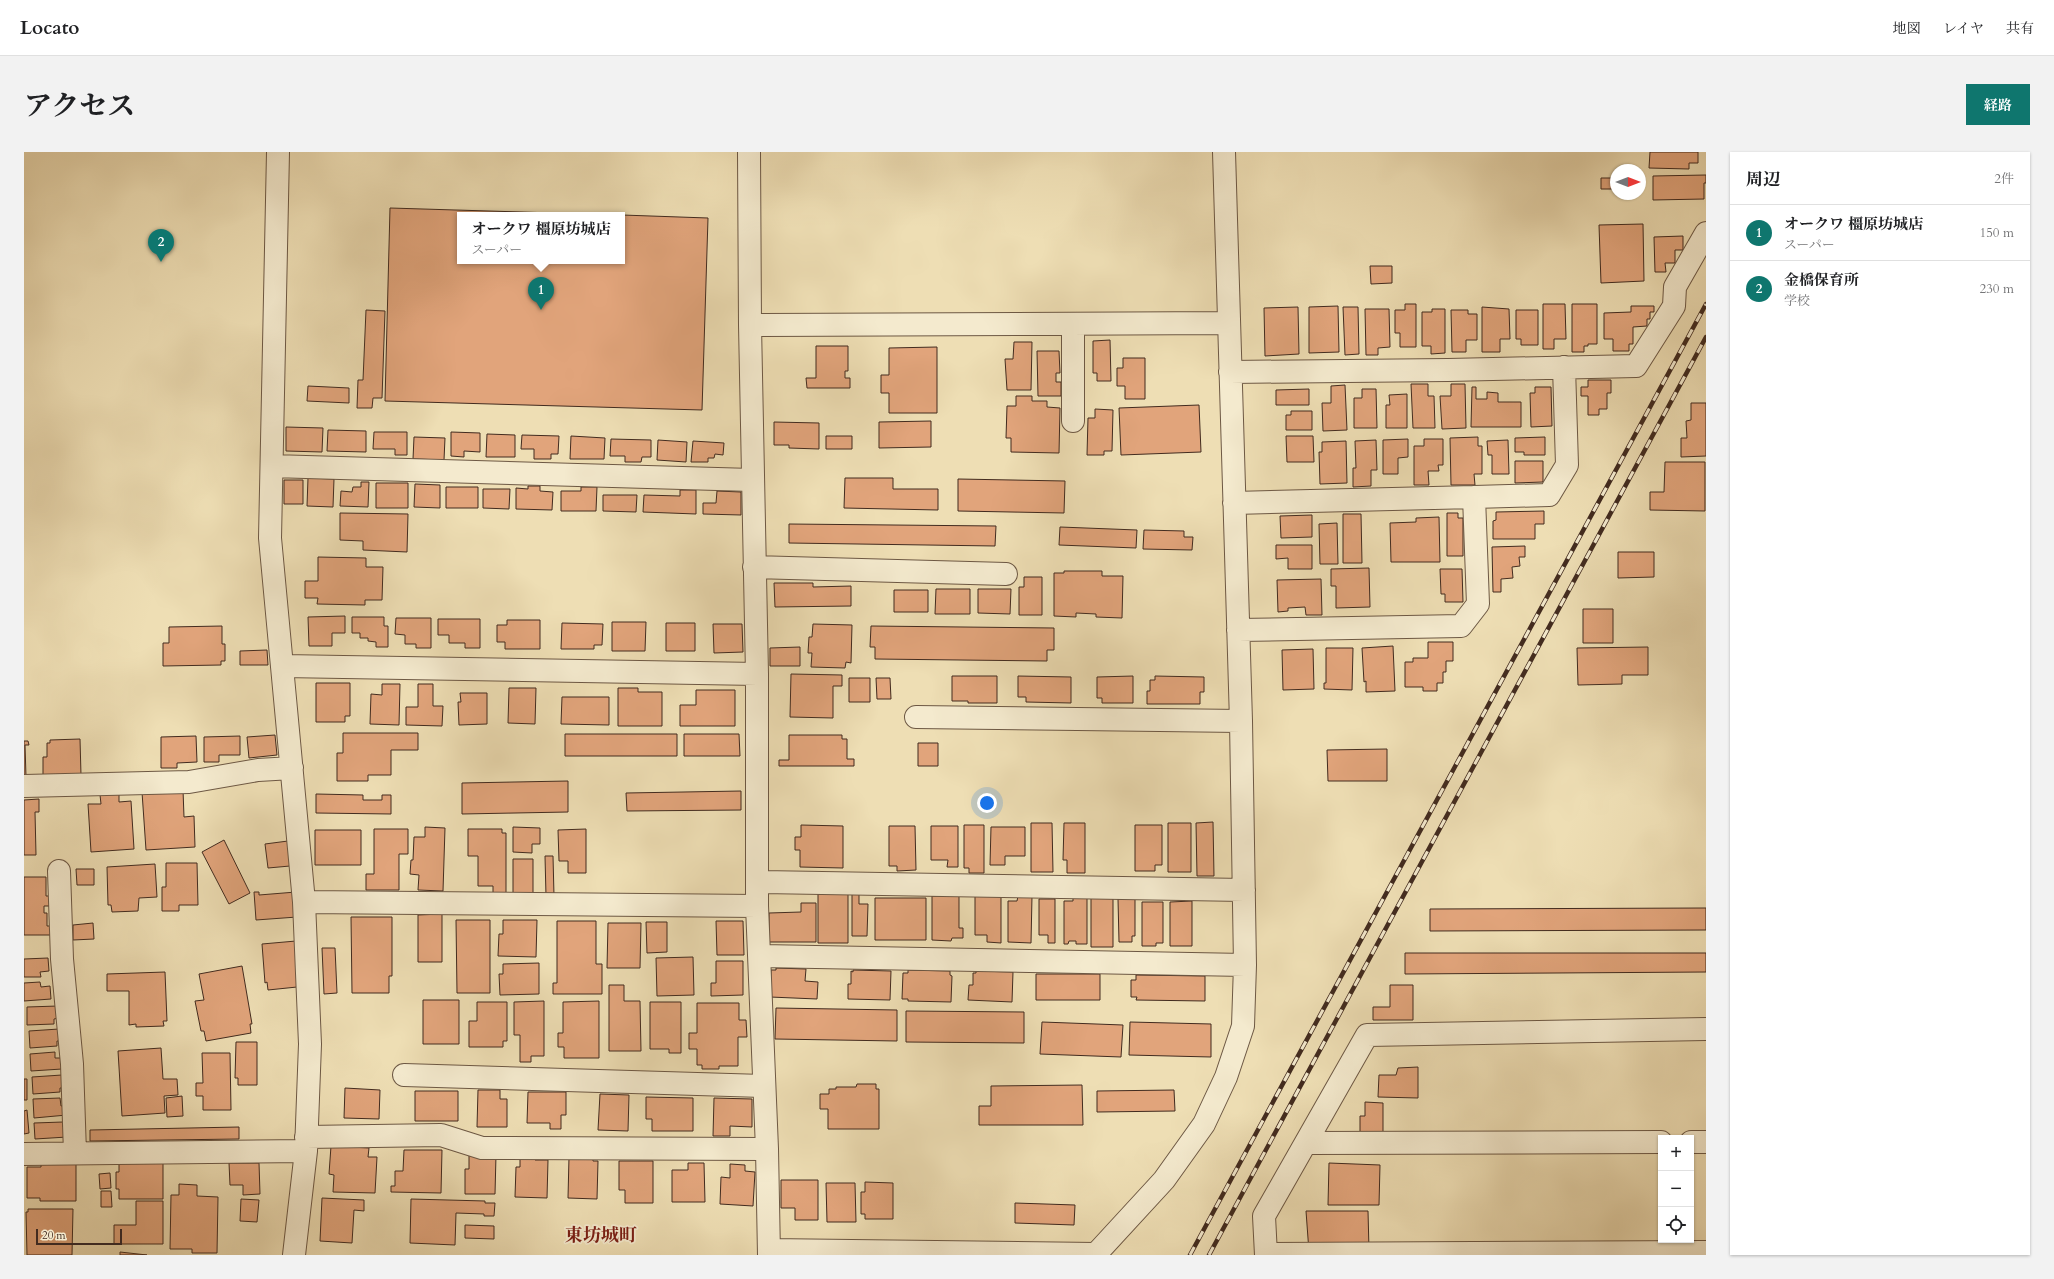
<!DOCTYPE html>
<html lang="ja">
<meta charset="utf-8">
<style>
:root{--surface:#fff;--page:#f2f2f2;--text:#202124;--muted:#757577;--line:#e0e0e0;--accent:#0f766e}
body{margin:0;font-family:Cardo,"Noto Serif JP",serif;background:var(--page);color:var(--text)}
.controls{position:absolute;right:12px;bottom:12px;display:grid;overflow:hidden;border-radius:0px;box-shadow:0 1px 3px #0004}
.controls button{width:36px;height:36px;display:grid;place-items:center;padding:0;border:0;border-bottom:1px solid var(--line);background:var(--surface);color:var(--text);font:20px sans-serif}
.compass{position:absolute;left:1586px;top:12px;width:36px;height:36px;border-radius:50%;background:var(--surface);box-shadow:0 1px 3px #0004;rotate:90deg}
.scale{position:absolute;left:12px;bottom:10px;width:86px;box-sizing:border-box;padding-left:4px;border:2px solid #422b1f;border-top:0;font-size:11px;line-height:14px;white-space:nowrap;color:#422b1f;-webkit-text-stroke:3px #f4eace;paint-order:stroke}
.you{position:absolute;left:963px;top:651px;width:14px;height:14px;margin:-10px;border:3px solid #fff;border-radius:50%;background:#1a73e8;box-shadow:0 0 0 6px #1a73e833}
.badge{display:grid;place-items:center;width:26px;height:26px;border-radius:50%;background:var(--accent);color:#fff;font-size:13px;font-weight:700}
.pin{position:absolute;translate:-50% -33px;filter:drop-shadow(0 1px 2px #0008)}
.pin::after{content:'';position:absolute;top:21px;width:14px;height:12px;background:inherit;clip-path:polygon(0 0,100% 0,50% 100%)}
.popup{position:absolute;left:433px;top:60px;width:168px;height:52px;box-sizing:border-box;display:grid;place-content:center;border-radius:0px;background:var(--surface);filter:drop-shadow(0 1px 3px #0005);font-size:13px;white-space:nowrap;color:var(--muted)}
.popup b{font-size:15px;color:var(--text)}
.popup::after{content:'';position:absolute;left:50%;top:100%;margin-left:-8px;border:8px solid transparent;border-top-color:var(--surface)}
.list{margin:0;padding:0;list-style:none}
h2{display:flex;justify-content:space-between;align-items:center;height:52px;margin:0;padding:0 16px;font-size:17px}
h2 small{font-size:13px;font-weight:400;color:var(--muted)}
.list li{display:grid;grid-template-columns:26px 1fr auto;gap:12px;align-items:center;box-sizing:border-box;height:56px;padding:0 16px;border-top:1px solid var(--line)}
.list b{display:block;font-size:15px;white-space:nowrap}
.list p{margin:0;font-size:13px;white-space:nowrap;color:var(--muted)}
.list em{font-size:13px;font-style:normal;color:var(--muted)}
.icon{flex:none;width:22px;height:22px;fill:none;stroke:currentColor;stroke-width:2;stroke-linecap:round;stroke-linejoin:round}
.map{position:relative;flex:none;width:1682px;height:1103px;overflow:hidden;border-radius:0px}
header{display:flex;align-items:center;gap:24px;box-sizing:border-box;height:56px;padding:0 20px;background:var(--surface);border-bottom:1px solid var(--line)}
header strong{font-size:19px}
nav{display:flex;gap:22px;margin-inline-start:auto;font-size:14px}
.intro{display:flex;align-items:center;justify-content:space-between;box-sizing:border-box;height:96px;padding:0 24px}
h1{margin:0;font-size:28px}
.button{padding:10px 18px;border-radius:0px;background:var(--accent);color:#fff;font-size:14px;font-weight:700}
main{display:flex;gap:24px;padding:0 24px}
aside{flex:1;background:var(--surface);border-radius:0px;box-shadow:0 1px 3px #0004}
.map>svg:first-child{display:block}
.building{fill:#e1a47b;stroke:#422b1f}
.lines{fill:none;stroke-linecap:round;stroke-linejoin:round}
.minor-casing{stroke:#6d5844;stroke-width:24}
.minor{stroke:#f4eace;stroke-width:22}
.rail-casing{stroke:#422b1f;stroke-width:4.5}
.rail{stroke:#f4eace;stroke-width:3;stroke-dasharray:9;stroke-linecap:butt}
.labels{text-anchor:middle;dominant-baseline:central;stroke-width:3.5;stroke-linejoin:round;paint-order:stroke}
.neighbourhood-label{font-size:18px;font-weight:bold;fill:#7a1f14;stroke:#f4eace}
</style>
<header>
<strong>Locato</strong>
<nav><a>地図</a><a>レイヤ</a><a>共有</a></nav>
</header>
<div class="intro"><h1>アクセス</h1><a class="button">経路</a></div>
<main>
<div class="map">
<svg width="1682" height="1103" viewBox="0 0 1682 1103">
<rect width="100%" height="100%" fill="#eedeb4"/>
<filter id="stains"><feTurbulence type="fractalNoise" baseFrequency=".005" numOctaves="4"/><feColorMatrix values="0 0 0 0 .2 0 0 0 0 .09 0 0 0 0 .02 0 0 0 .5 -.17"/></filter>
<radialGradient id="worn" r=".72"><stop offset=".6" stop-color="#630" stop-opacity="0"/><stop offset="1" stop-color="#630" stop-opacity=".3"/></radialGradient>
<!-- building -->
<path class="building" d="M1626,0H1674V11H1665V17L1625,16Z
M1616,22H1619L1618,38L1616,37Z
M1682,23V31H1680V47L1629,48V24Z
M1577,26H1591V37H1577Z
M366,56L595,63H436V109H598V63L684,66L678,258L361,249Z
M1619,72L1620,129L1577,131L1575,73Z
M1659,84V98H1651V111H1641L1642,120H1631L1630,85Z
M1346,114H1368V131L1347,132Z
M1381,152H1392V195H1376V181H1371V158H1381Z
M1519,152H1541L1542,187H1530V197H1519Z
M1548,152H1573V192H1564V194H1560V200H1548Z
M1314,154L1315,200L1285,201V155Z
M1607,154H1630V160H1626V167H1623V174L1609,175V192H1605V199H1589V187H1580V161L1607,160Z
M1274,155L1275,202L1241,204L1240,156Z
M1319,155H1334L1335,202L1321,203Z
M1458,155L1485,157L1486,187H1476V200H1458Z
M1341,157H1365L1366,195L1354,196V203H1342Z
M1408,157H1421V201L1407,202V194H1398V160H1408Z
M342,158L361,159L358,246H349L348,256H333L334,228H339Z
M1427,158H1444V162H1453V188H1442V200H1428Z
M1492,158H1514V193H1497V187H1492Z
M1086,188L1087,229H1073V221H1069V189Z
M990,190H1008L1007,238H983L981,207H989Z
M792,194H824V219H821V226H826V236H783L782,226H792Z
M913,195V261H865V241H857V223H865V196Z
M1013,199H1035L1036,221H1032V230H1037V244H1014Z
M1099,206H1121V247H1101V234H1093V216H1099Z
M1564,228H1587V241H1583V257H1575V263H1564V244H1557V235H1564Z
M1387,232H1404V244H1410L1411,276H1389Z
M1427,232H1441L1442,276L1418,277L1416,244H1427Z
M1321,233L1323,278L1299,279L1298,251H1307V234Z
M284,234L325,236V251L283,249Z
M1448,235H1452V247H1463V240L1474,241V250H1497V275H1447Z
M1511,235H1527L1528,274L1507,275L1506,241H1511Z
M1285,237V253H1252V238Z
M1338,237H1352L1353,276H1330V246H1338Z
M1383,242V276H1362V253H1366L1365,243Z
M992,244H1008V249H1023V255L1036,256L1035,301L987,300V286H982L983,254H992Z
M1667,251H1682V304L1657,305V286H1663L1662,269L1667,268Z
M1175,253L1177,300L1097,303L1095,256Z
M1071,257L1089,258L1088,299H1080V303H1063L1064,266H1071Z
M1267,259H1288V278H1262V263H1267Z
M907,269V295L855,296V270Z
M750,270L795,271V297L765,296V293H750Z
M262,275L299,276L298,300L262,299Z
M304,278L342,279V300L303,299Z
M350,280H383V303H371V297H349Z
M427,280L456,281V300L440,299V305L427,304Z
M463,282L491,283V305H462Z
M498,283L535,284L534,302H527V307H510V297H497Z
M547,284L581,286L580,307H546Z
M802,284H828V297H802Z
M1262,284H1289L1290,310H1263Z
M390,285L421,286L420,308L389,307Z
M1454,285V294H1458V322H1450L1451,333H1427L1426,286Z
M1521,285V303H1500V300H1491V286Z
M587,287L627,288V305H618L617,310H601V304H586Z
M1384,287V305L1374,306V322H1359V288Z
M1400,287H1419V313H1414L1415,319H1404L1405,333H1390V294H1400Z
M634,288L663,290L662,310L633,308Z
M1352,288L1353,318H1347V334L1329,335V316H1332L1331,289Z
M1484,288L1485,322H1468V303H1464L1463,289Z
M669,289L700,291L699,303L691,302L690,306H684V310H667Z
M1322,289L1323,331L1296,332L1295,300H1298V290Z
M1491,309H1519V330L1491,331Z
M1641,310H1681V359L1626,358V340H1640Z
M284,326L310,327L309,355L283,354Z
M821,326H869V337H914V358L820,356Z
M934,327L1041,329L1040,361L934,359Z
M260,328H279V352H260Z
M337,330H345L344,355L316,354L317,339L328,340L329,335H337Z
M352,331H384V356H352Z
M391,332L416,333V356L390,355Z
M504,334H516V339L529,340L528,358L492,357V336L504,337Z
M422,335H454V356H422Z
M557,335H573L572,359H537V339H557Z
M459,337H486L485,357L459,356Z
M656,338H672V362L619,360L620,343L656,344Z
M693,339L717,340V363L679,362V351H692Z
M579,343H613L612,360L579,359Z
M1520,359V372H1511V387H1469V369L1472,368V360Z
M316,361L384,362L383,400L339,398V389L316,388Z
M1423,361H1434V366H1439V404H1423Z
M1319,362H1337L1338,411H1319Z
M1288,363V385L1257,386L1256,364Z
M1415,365L1416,410H1367L1366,371L1392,370V366Z
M1313,371L1314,412H1296L1295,372Z
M765,372L972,374L971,394L765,391Z
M1036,375L1113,378L1112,396L1035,393Z
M1120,378L1160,379V385H1169L1168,398L1119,397Z
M1252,393H1288V417H1264V406L1252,407Z
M1501,394V405H1495L1496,414L1488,415L1489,426L1477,427V440H1469L1468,395Z
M1594,400H1630V425L1594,426Z
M294,405L342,406V415H359L358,448H341V453L293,452L294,446H281V429H294Z
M1345,416L1346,455L1312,456V434H1307V417Z
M1416,417H1438L1439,450H1421V442H1417Z
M1040,419H1078V424H1099L1098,466L1072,465V462L1052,461V465L1030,464V421H1040Z
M1000,425H1018V463H995V435H1000Z
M1297,427L1298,463H1282L1281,455L1264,456V459L1254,460L1253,428Z
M750,431H789V435L827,434V454L751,455Z
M912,437H946V462H911Z
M954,437H987L986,462L954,461Z
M870,438H904V460H870Z
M1559,457H1589V491H1559Z
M321,464V481H308V494H285L284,465Z
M328,465H360V474H364V495H352V490L344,489V486H336V481H328Z
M372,466H407V496H392V492H381V483L371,482Z
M414,467H456V496H441V491H425V483H414Z
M483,468H516V497H481V490H473V473H483Z
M588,470H622L621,499H588Z
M538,471L579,472L578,493H570V497H537Z
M642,471H671V499H642Z
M689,472H718L719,500L690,501Z
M789,472L828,473L827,511L822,510L821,516L787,515L788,501H784L785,485H788Z
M198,474V492H201V509H197V513L139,514V491H145V475Z
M847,474L1030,476V498H1023V509L851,507V495H846Z
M1404,490H1429V509H1422V520H1419V531H1413V539H1399V535H1381V510H1389V506H1404Z
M1369,494L1371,539L1342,540V529L1340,530L1338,496Z
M776,495V514H746V496Z
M1624,495V523H1598V532L1554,533L1553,496Z
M1302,496H1329L1328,538L1300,537V531H1302Z
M1289,497L1290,537L1259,538L1258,498Z
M243,498L244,513H216V499Z
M767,522L818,523V534H809V566L766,565Z
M928,524H973V551H944V549H928Z
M994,524L1047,525V551L1002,550V545H994Z
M1109,524V551H1078V546H1073V525Z
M1131,524L1180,525V540H1176V552H1123V539H1126V528H1131Z
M825,526H846V550H825Z
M852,526H866L867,547H853Z
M292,531H326V564H321V570H292Z
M358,532H376L375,573L346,572L347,542L358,543Z
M394,532H409V554H419L418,574L382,573V555H394Z
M485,536H512L511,572L484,571Z
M594,536H614V540H638V574H594Z
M672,538H711V574H656V553H672Z
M436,541H463V572L435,573L434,550H437Z
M538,545H585V573L537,572Z
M319,581H394V598H367V623H344V629H313V601H319Z
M541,582H653V604H541Z
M660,582H715L716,604H660Z
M251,583L253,603L225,606L223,585Z
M765,583H818V587H823V607H830V614H755V608H765Z
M172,584L173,610L153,611V616H137V585Z
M216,584V603H195V610H180V585Z
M56,587L57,623L19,624V605H23V591H26V588Z
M0,589H4L5,593H1L2,625H0Z
M894,591H914V614H894Z
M1363,597V629H1304L1303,598Z
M544,629V660L438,662V631Z
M159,638L160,665L170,664L171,695L122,698L118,640Z
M717,639V658L603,659L602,641Z
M95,642V650L107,649L110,697L67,700L64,652H77L76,643Z
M292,642L339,643V648H358V643H367V662L292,661Z
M15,647V660H11L12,703H0V648Z
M1189,670L1190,724H1173L1172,671Z
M1007,671H1028L1029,720H1007Z
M1040,671H1061V721H1043V708H1039Z
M1144,671H1167V720H1144Z
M777,673L819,674V716L776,715V698H771V685H777Z
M940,673H960V721H945V716H940Z
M1111,673H1138V713H1131V719H1111Z
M865,674H891L892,718L873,719V714H865Z
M907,674H934V715H923L924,708H907Z
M401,675L421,676L419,739L394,738L395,723L386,722L387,708H389L390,685H401Z
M489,675L516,676V692H508V701L489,700Z
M967,675H1001V704H981V713H966Z
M350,677H384V702H375V738H342V722H350Z
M444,677H478V681H482V742H469V734H454V704H444Z
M562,677V721H544V709H535L534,678Z
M291,678H337V713H291Z
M200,688L226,741L205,752L178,700Z
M264,689L266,714L244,716L241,692Z
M521,704H529L530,744H522Z
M489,707H509V743H489Z
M142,711H173L174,753H155V759H138V735H142Z
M131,712L133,745L115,746L114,759L88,760L87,753H84L83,715Z
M52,717H70V733H53Z
M0,725H22V744H26V754H20V761H23V774H27V783H0Z
M230,740H235V743L272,740L273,765L232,768Z
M828,740L835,741V752H844L843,784H828Z
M794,742H824V791H794Z
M1067,742H1089V795H1067Z
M908,744H935V776H939V786H928L927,789L908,788Z
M951,744H977V791L963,790V783H951Z
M994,744H1008L1007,791L984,790V749H993Z
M1049,745H1063V792H1052V789H1045L1044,792H1040V749H1049Z
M851,746H902V788H851Z
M1015,747H1031V791H1024V783H1015Z
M1094,747H1111V784H1108V790H1095Z
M1168,749V794H1146V750Z
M1118,750H1139V791H1132V794H1118Z
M777,751H792V790H745V761L777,760Z
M1682,756V778L1406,779V757Z
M418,762V810H394V763Z
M327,765H368V824H365V841H328Z
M432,768H466V841H433Z
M479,768H513L512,805L474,804L475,782H479Z
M533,769H572V812H578V842H529V831H533Z
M692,769H719L720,803H693Z
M622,770H643V800L623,801Z
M69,771L70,787L49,788V773Z
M584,771H617L616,816H583Z
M272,789L273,835L244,838L243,830L241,831L238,792Z
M298,796H311L313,841L300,842Z
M1381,801H1682V820L1381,822Z
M669,805L670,843L633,844L632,806Z
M24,806L25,819L16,820L17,825H0V807Z
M692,809H719V843L687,844V831H692Z
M515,811V842L476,843L475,822H479V812Z
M218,814L228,872H226L227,881L182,889L180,879H177L171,849L180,848L175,822Z
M752,816L782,817L781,829L794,830L793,847L746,845L747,818H752Z
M829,818L867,819L866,848L824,847V832H827V819L829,820Z
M884,818L926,819V823L928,824L927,850L884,849V847H878L879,821H884Z
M952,819L989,820L988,850L944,848L945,833H949V821H952Z
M141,820L143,869H139L140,874L112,875V872L105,873V839H83V822Z
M1012,822H1076V848H1012Z
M1112,823L1181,824V849L1112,848L1113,845H1107V828H1112Z
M16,830L17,835L26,834L27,847L0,849V831Z
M585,833H600V849H616L617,899H585Z
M1366,833H1389V868H1349V855H1366Z
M399,848H435V892H399Z
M520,849V904H507V910H496V883H490V850Z
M575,849V906H540V895H534V881H539V850Z
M453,850H483V889H479V895H445V869H453Z
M626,850H657V901H645V897H626Z
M673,851H715V868H722L723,885H714V914H695V917H678V913H673V897H665V881H673Z
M34,854L35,866L30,867V872L3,873V855Z
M752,856L873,858V889L751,887Z
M882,859L1000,860V891L882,890Z
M1018,870L1099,873L1097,905L1016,902Z
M1106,870L1187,872V905L1105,903Z
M35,877L36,889H33V894L6,896L5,879Z
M212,890H233V933H214V926H211Z
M137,896L139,927H153L154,943L140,944L141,961L98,964L94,899Z
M31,900V906H38V917L7,919L6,902Z
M178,901H206L207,958H179V944H172V931H179Z
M1394,915V946L1354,945L1355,923H1372L1374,916Z
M38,923L39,936H36V940L9,942L8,925Z
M0,927H3V948H0Z
M833,932H852V937H855V977H804V957H796V942H805V937H812V935H832Z
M1058,933L1059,973H955V954H967V934Z
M321,936L356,938L355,967L320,966Z
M454,938H476V947H483V975H453Z
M1150,938L1151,959L1073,960V939Z
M391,939H434V969H391Z
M504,940H542V963H537V977H526V971H503Z
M576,942L605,943L604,979L574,978Z
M158,944L159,964L143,965L142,946Z
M622,945L669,946V979H628V967H622Z
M36,946L37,954L43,953V963L10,966L9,947Z
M690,946L728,947V975L706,974V984H689Z
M1341,950L1359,951V983H1336V964H1341Z
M3,958L5,981L0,982V959Z
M39,970V975H42L43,985L11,987L10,971Z
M215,975V987L66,989V978Z
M307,994L345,996L344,1005H353L351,1041L309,1040L310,1023L305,1022Z
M380,998H418L417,1041L367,1040V1034H371V1019H379Z
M445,1003H472L471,1042H441V1017H445Z
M496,1003H511V1008H524L523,1046L491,1045L492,1015H496Z
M545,1005H569V1009H574L573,1047L544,1046Z
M595,1009H629V1051H601V1038H595Z
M139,1010V1047H95V1037H92V1020H95V1011Z
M205,1011H235L236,1042L219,1043V1033H206Z
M664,1011H680L681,1050H648V1018H664Z
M1305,1011L1356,1013L1355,1053H1304Z
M17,1012H52V1049H16V1046H3V1015H17Z
M706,1012L721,1013V1019L731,1020L729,1054L696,1052L697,1025L706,1026Z
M86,1021L87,1036L76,1037L75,1022Z
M757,1028H794V1068H771V1056H757Z
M841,1030L869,1031V1067H841V1062H837V1040H841Z
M802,1031H831L832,1070H803Z
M155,1032L173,1033V1044L194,1045L193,1101H168V1097H146L147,1043H155Z
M77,1039H87L88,1055H77Z
M298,1046L340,1048V1059L330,1058L328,1091L296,1089Z
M217,1047L235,1048L233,1070L216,1069Z
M387,1047L461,1049V1051H471L470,1064H460V1062L432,1061L431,1093L386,1091Z
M112,1049H139V1092H90V1073H112Z
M991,1051L1051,1053L1050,1073L991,1071Z
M4,1057H49L48,1103H3L2,1060H4Z
M1282,1059H1344L1345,1098L1285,1100Z
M441,1073L470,1074V1087L441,1086Z
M96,1100L123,1103H96Z"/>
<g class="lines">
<defs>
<path id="minor" d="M254,0L246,386L280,750L286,892L282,999L270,1103
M725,0L726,173L733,522V754L743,997L745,1103
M1049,172V269
M726,173L1205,171
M1206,220L1424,218L1612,214L1650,154L1651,135L1682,81
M248,314L728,328
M1450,345L1525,343L1543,313L1540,215
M1210,351L1450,345L1454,452L1437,474L1214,478
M730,415L982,422
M259,514L733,522
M892,565L1217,569
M0,634L165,630L234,618L268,616
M35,719L38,807L48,912L51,1001
M734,730L1220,738
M280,750L733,754
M735,804L1221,813
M380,923L739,934
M282,985L417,983L458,996L743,997
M1667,990H1682
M1282,991L1637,990
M0,1002L282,999
M745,1098L1072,1102
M1242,1102L1682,1100
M1071,1103L1140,1028L1180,972L1202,925L1219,874L1221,813L1217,569L1200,0
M1242,1103L1240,1064L1343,883L1682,877"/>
</defs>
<!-- minor casing -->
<use href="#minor" class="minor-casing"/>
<!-- minor -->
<use href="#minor" class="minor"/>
<defs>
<path id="rail" d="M1166,1103L1682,152
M1185,1103L1682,185"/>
</defs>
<!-- rail casing -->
<use href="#rail" class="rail-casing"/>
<!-- rail -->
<use href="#rail" class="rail"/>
</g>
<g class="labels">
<!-- neighbourhood labels -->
<g class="neighbourhood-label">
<text x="577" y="1083">東坊城町</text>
</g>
</g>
<rect width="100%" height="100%" filter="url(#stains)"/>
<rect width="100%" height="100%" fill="url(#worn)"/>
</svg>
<div class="controls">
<button>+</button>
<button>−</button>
<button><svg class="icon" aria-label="locate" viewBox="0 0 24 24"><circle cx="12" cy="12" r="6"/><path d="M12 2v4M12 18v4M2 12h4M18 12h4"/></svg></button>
</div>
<svg class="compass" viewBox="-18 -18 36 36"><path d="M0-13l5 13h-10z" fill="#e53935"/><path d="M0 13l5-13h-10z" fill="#757577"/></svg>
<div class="scale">20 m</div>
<div class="you"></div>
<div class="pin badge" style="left:517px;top:158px">1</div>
<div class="popup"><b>オークワ 橿原坊城店</b>スーパー</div>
<div class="pin badge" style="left:137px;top:110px">2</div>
</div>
<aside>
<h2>周辺<small>2件</small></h2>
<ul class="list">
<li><span class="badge">1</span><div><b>オークワ 橿原坊城店</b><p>スーパー</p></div><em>150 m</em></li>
<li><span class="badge">2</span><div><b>金橋保育所</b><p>学校</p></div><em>230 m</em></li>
</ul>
</aside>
</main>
